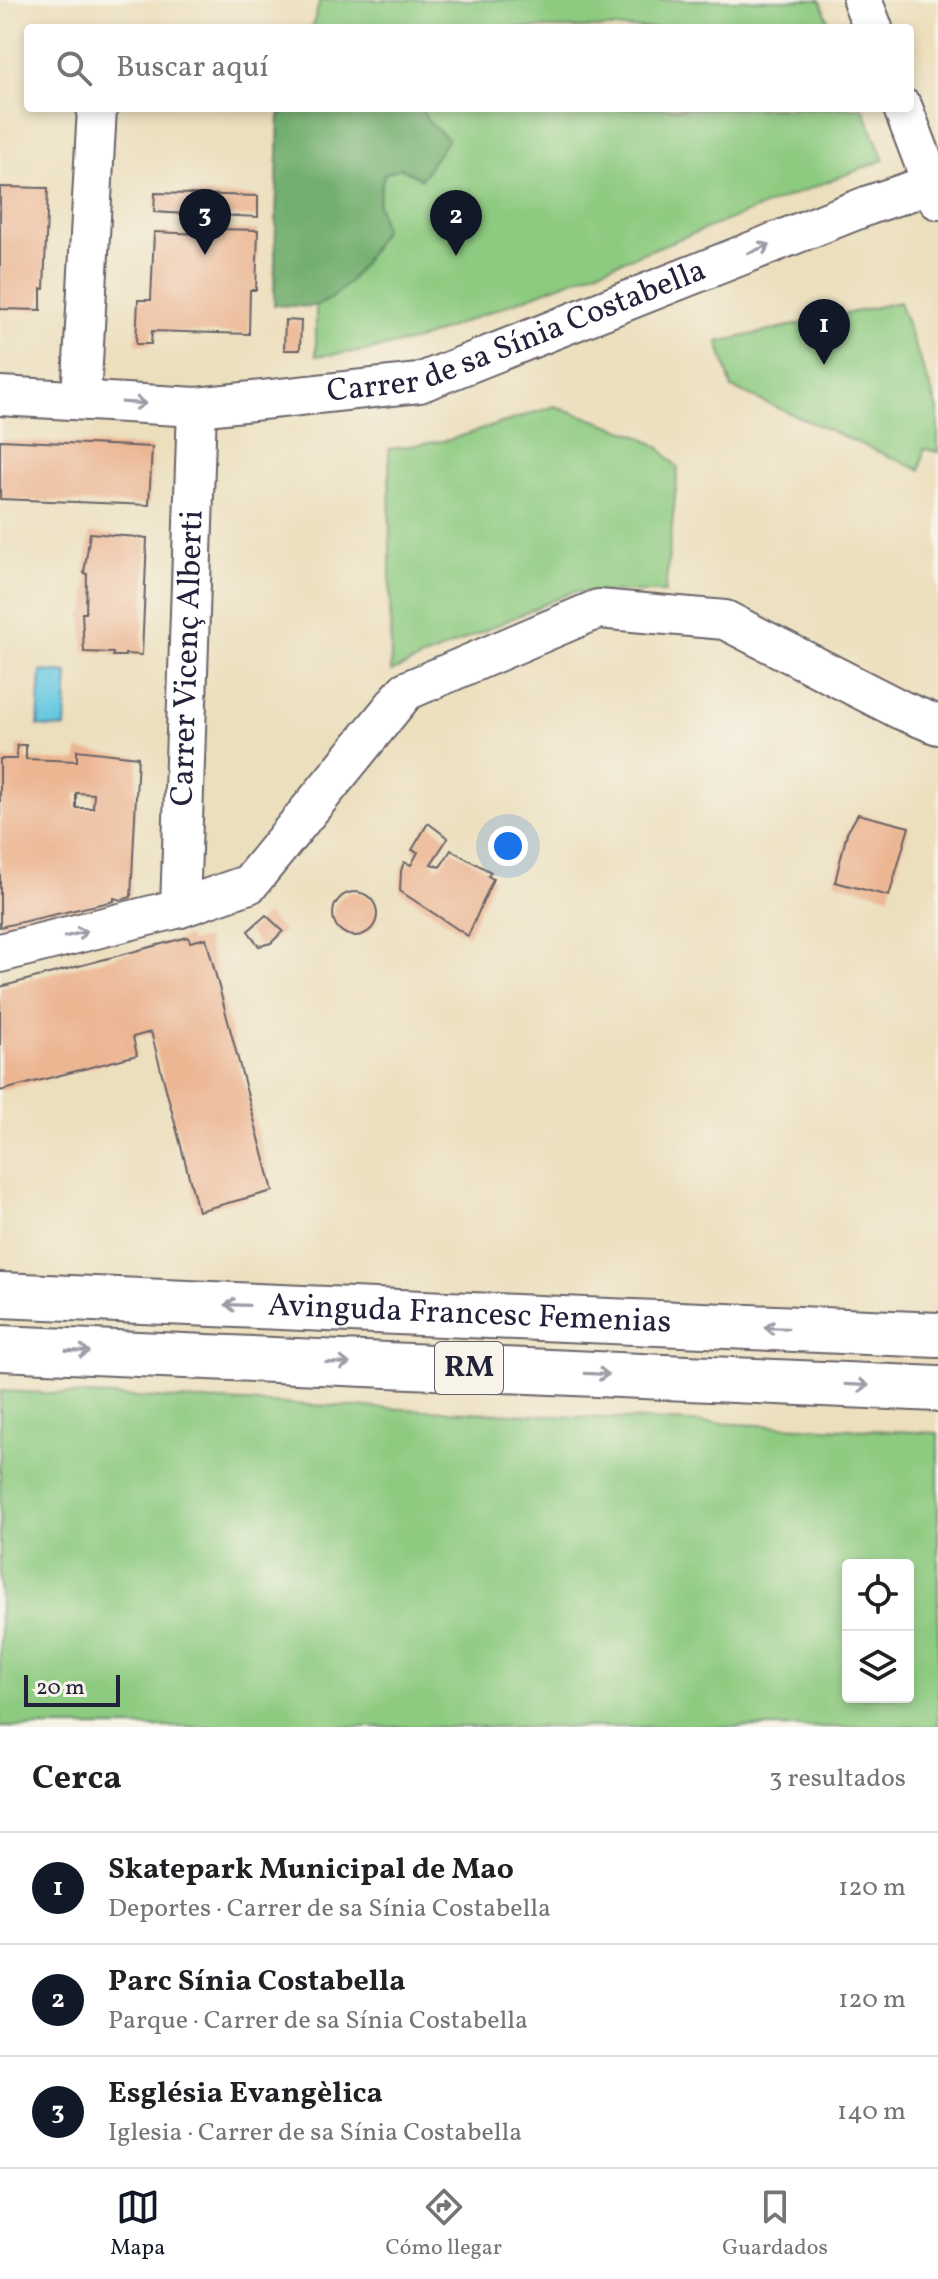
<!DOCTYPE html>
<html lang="es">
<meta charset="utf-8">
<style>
:root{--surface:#fff;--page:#f6f6f6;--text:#202124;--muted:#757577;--line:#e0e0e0;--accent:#111827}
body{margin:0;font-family:Vollkorn,serif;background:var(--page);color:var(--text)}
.controls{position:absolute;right:24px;bottom:24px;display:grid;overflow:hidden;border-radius:8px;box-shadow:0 4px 12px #0003}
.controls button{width:72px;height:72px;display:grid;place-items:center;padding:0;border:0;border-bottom:2px solid var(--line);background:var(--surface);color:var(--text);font:40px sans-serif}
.scale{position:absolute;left:24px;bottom:20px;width:96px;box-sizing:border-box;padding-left:8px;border:4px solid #22223b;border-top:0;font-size:22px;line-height:28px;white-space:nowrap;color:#22223b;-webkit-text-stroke:6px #f7f3e8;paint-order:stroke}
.you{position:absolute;left:508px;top:846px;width:28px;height:28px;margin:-20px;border:6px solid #fff;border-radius:50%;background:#1a73e8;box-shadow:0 0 0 12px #1a73e833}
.badge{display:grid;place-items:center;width:52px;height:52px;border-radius:50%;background:var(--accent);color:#fff;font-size:26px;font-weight:700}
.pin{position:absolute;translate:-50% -66px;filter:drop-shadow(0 2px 4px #0008)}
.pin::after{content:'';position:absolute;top:42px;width:28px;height:24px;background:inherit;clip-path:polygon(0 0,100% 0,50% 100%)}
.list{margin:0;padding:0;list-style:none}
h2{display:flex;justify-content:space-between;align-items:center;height:104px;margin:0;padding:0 32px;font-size:34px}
h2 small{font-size:26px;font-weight:400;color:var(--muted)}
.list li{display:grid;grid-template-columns:52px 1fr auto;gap:24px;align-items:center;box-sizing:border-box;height:112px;padding:0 32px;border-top:2px solid var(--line)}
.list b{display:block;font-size:30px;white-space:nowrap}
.list p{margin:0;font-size:26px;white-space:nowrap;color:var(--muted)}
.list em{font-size:26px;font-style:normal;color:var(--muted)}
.icon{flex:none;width:44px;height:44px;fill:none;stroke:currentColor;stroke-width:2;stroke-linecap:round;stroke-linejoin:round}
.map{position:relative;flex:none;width:938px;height:1727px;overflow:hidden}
.search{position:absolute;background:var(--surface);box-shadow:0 4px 12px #0003;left:24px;right:24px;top:24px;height:88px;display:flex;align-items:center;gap:20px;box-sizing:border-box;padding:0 28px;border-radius:8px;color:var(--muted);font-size:30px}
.sheet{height:440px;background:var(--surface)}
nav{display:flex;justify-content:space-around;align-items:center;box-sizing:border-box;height:112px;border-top:2px solid var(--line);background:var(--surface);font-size:22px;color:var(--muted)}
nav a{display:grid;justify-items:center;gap:4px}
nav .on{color:var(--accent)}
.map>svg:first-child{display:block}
.green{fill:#8dcb80;stroke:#58765e;stroke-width:2;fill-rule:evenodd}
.forest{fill:#72af6e;stroke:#4a6854;stroke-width:2}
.water{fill:#63c7e1;stroke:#42748e;stroke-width:2}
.building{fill:#ecb693;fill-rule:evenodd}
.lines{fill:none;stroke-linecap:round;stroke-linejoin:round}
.minor-casing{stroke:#696468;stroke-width:42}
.major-casing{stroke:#696468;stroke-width:48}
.minor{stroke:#fff;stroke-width:38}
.major{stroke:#fff;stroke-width:44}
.oneway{stroke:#9c9ca7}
.labels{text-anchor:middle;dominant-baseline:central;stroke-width:8;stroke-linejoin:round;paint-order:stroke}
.shield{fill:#f7f3e8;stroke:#62616f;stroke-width:2}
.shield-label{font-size:30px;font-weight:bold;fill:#22223b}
.street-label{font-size:32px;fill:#22223b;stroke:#f7f3e8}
</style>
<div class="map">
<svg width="938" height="1727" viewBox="0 0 938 1727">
<rect width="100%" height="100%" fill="#f7f3e8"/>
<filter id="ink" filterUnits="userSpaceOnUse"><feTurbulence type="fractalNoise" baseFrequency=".0125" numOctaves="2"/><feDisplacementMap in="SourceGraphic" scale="16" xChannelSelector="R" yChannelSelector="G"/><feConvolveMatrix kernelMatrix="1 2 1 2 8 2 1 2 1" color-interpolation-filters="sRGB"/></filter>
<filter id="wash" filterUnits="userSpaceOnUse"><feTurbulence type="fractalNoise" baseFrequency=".006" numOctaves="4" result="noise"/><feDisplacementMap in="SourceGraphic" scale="32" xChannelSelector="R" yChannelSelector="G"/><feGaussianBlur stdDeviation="1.8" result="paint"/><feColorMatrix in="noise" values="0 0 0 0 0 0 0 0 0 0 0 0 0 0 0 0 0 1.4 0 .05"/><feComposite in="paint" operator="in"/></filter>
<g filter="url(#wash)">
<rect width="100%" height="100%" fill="#ecdfbd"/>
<!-- green -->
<path class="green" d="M320,0H820L831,28H312Z
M282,108H863L884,160L417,340L365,351L316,356V306L274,305L279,116Z
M899,302L938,409V452L924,449L920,470L732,388L718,342Z
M555,406L637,435L659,447L678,468L665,592H572L391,672L389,449L449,440Z
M0,1391L938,1433V1727H0ZM848,1565H908V1697H848Z"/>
<!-- forest -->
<path class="forest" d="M298,108H420L430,123L448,139L421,179L401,168L384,174L378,204L384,229C371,252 342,303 312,306C300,307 286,305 274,305L279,116Z"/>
<!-- water -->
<path class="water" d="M41,671L68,673L65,728L38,726Z"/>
<g id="blocks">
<!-- building -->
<path class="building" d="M0,187L48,188L44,289H41V310L0,309Z
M155,193L258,196V217L217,215L216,229L258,230L256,290H250L249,334L152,331L151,344H136L138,300H151L154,232L202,234V215L154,212Z
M285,320L301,321L300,350H284Z
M0,440L152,447L149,505L0,499Z
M90,533L147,538L142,655L125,654V656H113V653L84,652L82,613H86L87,574L84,573Z
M17,745H26V759L77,761V750L138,757L131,897L121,900L114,898V901L0,927V759H17ZM76,793L94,794L93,808H76Z
M858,814L909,827L889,896L835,882L847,833Z
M428,823L448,838L431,864L440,867L451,850L491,872L488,876L493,879L468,936L400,891L401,871L404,862L411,865L418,852L412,850Z
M333 914a22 22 0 1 1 44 0a22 22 0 1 1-44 0Z
M266,915L283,931L271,943L259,946L248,931Z
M188,937L190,942L206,938L273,1191L198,1211L151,1032L133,1037L137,1055L0,1091V987Z"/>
</g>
</g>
<g filter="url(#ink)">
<use href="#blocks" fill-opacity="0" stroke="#696468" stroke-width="2"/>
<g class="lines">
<defs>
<g id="minor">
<path d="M862,0L873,28"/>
<path d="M903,108L938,200"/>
<path id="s1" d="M0,396L197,407L419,383L869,205L938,182"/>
<path d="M81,399L97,108"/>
<path id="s2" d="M180,908L197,407"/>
<path d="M0,953L180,908L249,884L406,691L598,609L725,620L901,710L938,725"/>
</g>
<g id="major">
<path id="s3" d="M0,1295L938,1335"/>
<path d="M0,1348L938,1389"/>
</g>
</defs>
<!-- minor casing -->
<use href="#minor" class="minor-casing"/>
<!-- major casing -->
<use href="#major" class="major-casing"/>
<!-- minor -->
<use href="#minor" class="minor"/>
<!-- major -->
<use href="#major" class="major"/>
</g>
<!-- one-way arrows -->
<defs><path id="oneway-shaft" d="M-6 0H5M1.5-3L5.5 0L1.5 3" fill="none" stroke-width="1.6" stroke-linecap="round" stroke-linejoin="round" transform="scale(2)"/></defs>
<g class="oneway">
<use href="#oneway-shaft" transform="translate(759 249) rotate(-22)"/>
<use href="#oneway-shaft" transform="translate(134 403) rotate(4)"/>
<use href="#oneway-shaft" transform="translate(76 934) rotate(-14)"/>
<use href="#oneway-shaft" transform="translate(237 1305) rotate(-178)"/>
<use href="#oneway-shaft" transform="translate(776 1328) rotate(-178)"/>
<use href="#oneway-shaft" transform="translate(78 1351) rotate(3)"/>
<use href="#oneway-shaft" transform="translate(338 1363) rotate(3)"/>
<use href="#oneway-shaft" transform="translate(597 1374) rotate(3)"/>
<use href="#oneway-shaft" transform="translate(857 1385) rotate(3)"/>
</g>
</g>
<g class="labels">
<!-- shield labels -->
<rect class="shield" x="435" y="1342" width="68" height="52" rx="6"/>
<g class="shield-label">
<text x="469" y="1368">RM</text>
</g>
<!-- street labels -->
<g class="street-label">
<text stroke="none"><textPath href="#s1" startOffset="528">Carrer de sa Sínia Costabella</textPath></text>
<text stroke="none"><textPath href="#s2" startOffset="250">Carrer Vicenç Alberti</textPath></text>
<text stroke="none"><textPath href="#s3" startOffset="470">Avinguda Francesc Femenias</textPath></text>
</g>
</g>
</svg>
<div class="controls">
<button><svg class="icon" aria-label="locate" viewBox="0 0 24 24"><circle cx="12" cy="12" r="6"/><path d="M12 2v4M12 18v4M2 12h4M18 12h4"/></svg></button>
<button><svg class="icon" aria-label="layers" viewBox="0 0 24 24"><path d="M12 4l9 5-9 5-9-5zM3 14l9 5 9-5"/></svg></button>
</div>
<div class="scale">20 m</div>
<div class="you"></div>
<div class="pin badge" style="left:824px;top:365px">1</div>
<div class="pin badge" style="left:456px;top:256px">2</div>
<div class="pin badge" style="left:205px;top:255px">3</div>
<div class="search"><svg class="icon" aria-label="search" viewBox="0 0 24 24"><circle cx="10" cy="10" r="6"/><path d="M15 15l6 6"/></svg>Buscar aquí</div>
</div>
<section class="sheet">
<h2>Cerca<small>3 resultados</small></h2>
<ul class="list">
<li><span class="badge">1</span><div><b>Skatepark Municipal de Mao</b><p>Deportes · Carrer de sa Sínia Costabella</p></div><em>120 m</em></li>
<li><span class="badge">2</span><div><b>Parc Sínia Costabella</b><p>Parque · Carrer de sa Sínia Costabella</p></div><em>120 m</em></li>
<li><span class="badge">3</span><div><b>Església Evangèlica</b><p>Iglesia · Carrer de sa Sínia Costabella</p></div><em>140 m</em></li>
</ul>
</section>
<nav>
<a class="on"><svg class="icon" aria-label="map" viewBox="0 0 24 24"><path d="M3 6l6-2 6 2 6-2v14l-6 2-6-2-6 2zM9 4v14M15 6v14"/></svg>Mapa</a>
<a><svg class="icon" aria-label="directions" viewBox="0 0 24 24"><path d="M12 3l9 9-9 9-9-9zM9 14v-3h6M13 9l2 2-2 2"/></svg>Cómo llegar</a>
<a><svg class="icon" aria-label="saved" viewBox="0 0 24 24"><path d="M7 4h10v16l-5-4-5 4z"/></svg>Guardados</a>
</nav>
